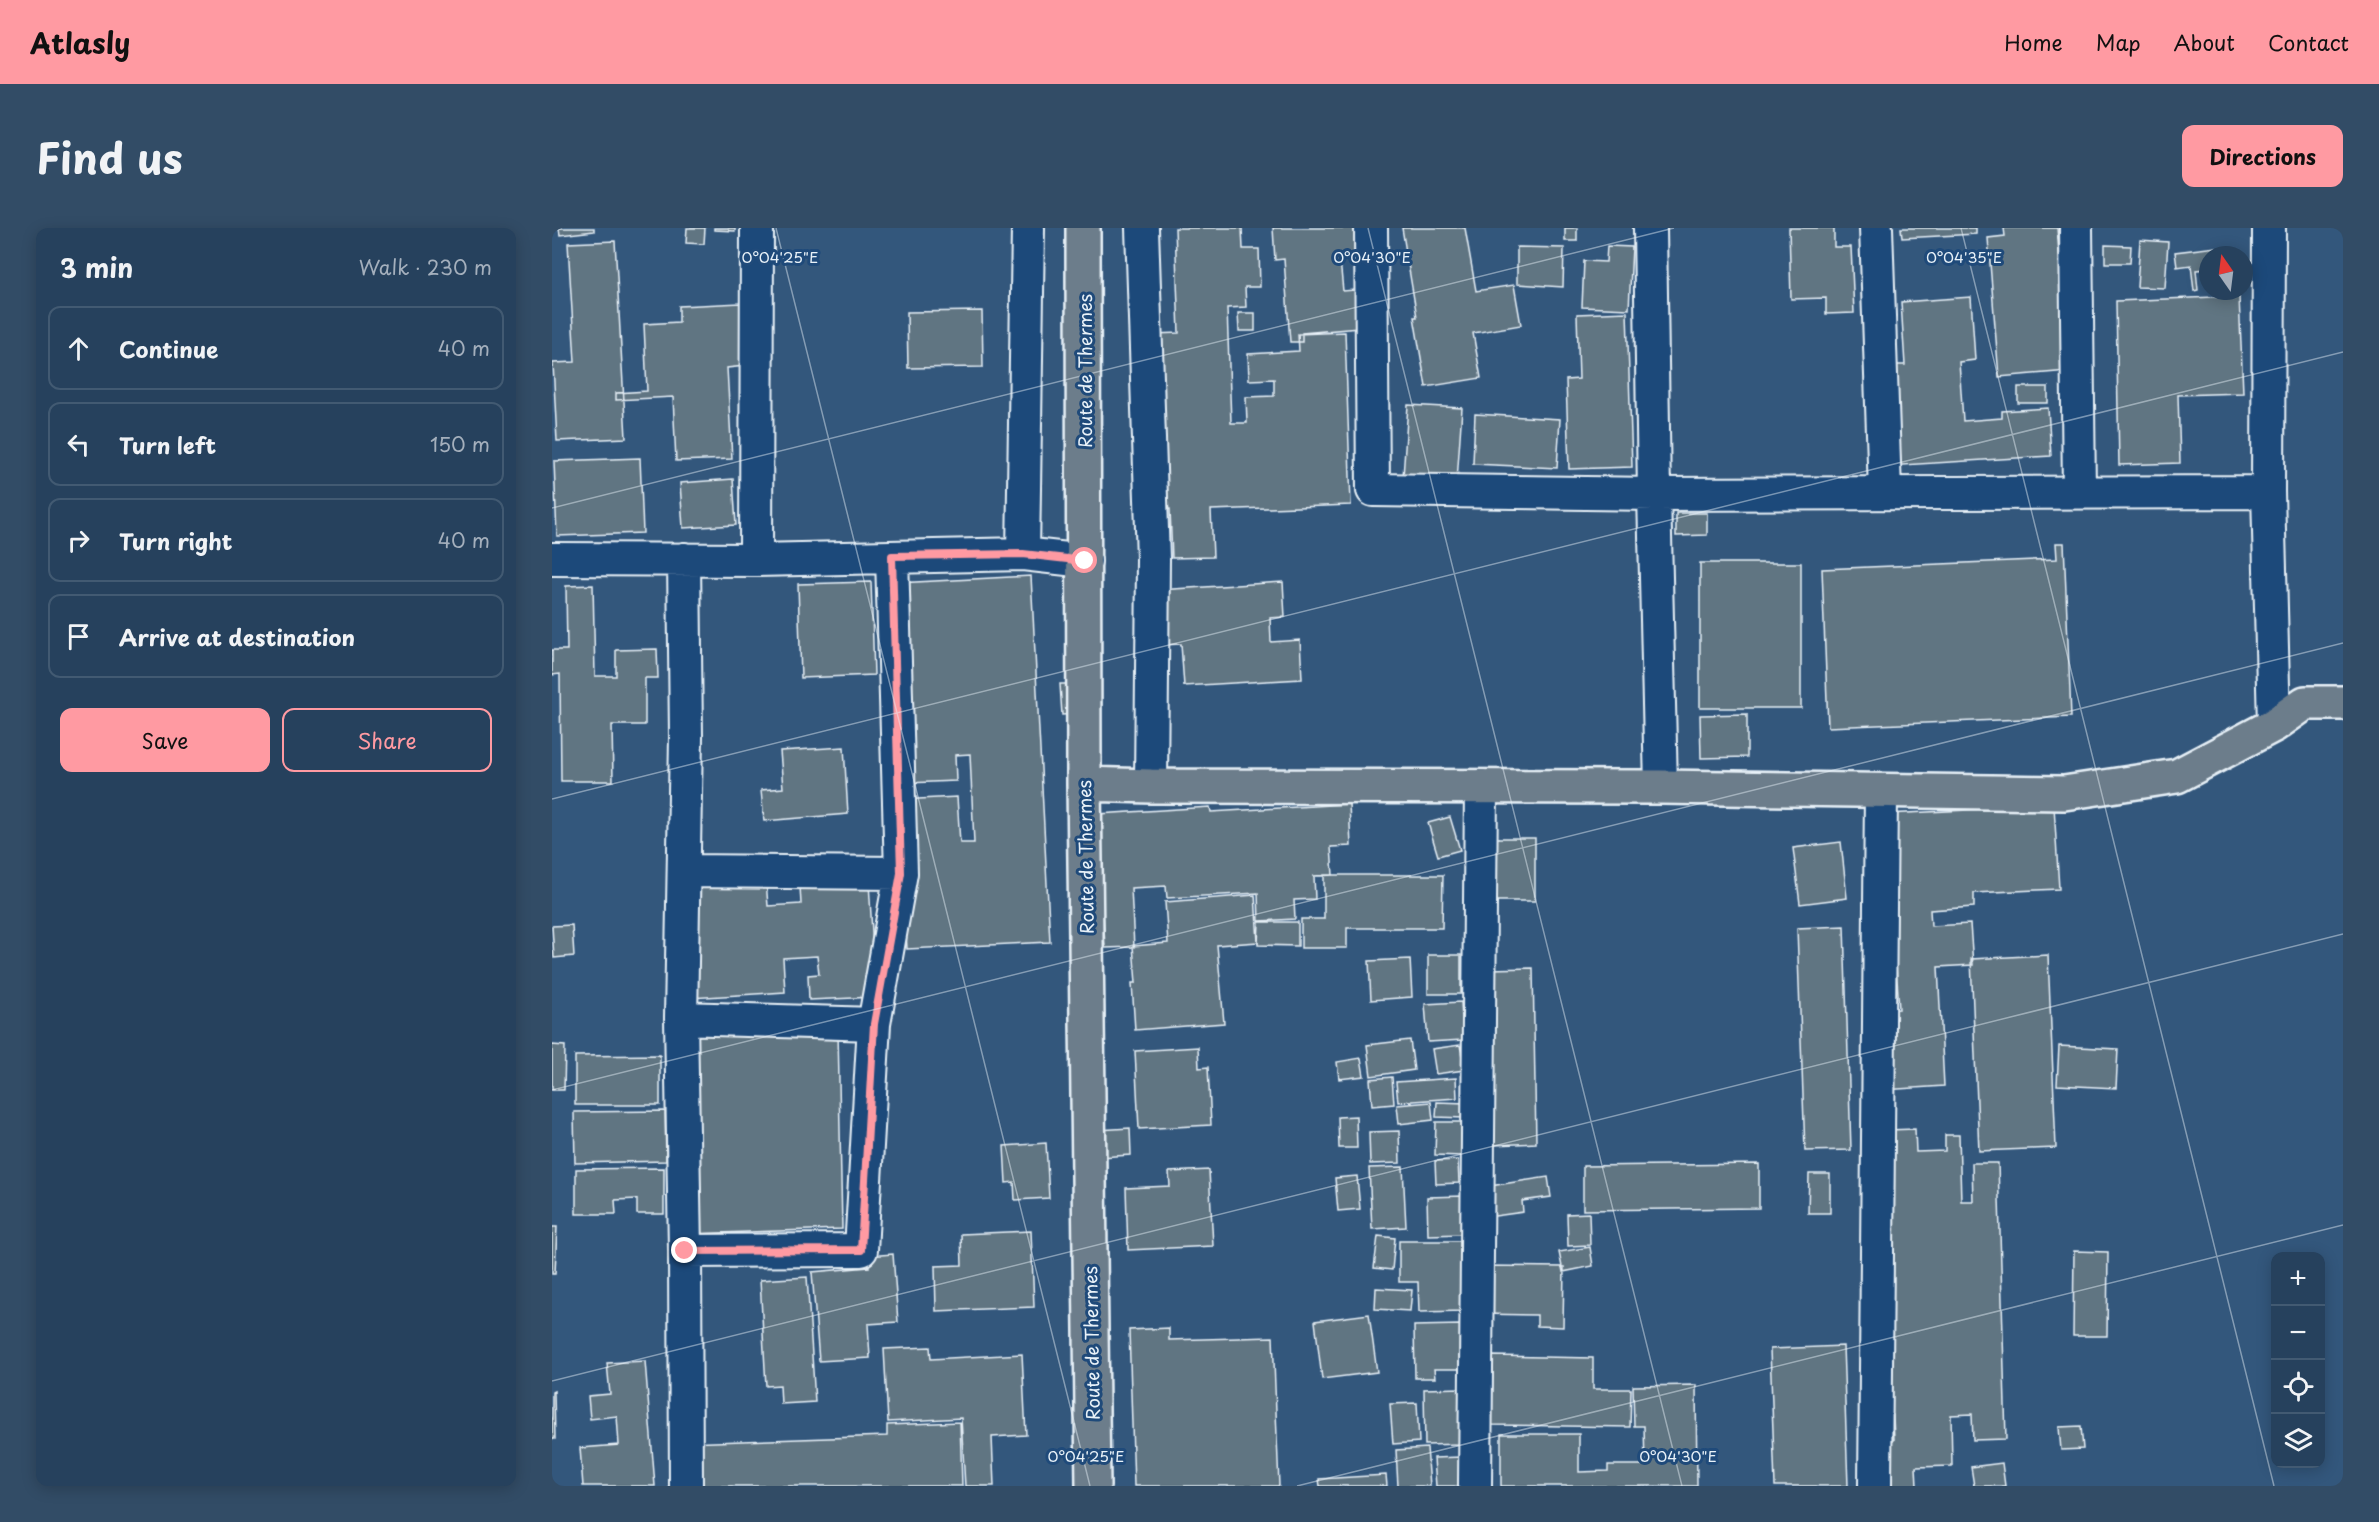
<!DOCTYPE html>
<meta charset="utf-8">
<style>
:root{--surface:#26415d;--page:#324c66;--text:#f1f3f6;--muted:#a4afbc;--line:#425a72;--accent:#ff9aa2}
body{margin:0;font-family:"Playpen Sans",sans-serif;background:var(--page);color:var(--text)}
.controls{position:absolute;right:18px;bottom:18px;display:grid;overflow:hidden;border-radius:12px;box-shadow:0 3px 15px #0003}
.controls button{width:54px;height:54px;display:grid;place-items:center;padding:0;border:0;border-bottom:2px solid var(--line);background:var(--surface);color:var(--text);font:30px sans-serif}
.compass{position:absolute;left:1647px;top:18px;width:54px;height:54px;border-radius:50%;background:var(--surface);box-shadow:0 3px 15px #0003;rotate:346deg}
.stop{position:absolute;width:18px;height:18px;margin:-14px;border:4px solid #ff9aa2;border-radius:50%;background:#fff}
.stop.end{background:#ff9aa2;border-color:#fff;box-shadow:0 2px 6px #0008}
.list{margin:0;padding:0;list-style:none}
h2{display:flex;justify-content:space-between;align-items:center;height:78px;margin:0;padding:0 24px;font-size:26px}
h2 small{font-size:20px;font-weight:400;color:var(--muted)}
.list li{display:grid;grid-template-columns:39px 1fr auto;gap:18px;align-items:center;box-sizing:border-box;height:84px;margin:0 12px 12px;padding:0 12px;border:2px solid var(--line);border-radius:12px}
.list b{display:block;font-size:22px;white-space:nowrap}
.list em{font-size:20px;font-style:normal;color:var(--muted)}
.actions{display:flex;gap:12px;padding:18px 24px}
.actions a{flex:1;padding:14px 0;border:2px solid var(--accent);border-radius:12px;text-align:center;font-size:21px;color:var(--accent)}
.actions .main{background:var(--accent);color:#111}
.icon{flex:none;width:33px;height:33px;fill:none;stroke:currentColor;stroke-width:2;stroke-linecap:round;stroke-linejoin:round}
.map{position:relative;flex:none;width:1791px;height:1258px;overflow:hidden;border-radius:12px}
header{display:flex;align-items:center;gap:36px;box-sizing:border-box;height:84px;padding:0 30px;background:var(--accent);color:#111}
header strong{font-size:28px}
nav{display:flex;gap:33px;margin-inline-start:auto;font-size:21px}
.intro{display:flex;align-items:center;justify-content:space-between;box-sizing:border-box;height:144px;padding:0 36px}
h1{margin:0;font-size:42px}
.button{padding:15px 27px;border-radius:12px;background:var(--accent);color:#111;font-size:21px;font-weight:700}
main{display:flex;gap:36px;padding:0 36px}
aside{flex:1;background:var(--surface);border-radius:12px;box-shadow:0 3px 15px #0003}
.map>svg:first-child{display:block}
.building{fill:#617482;stroke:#e8f1f8;stroke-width:1.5}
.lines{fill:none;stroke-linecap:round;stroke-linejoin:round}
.minor-casing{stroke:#e8f1f8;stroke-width:36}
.major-casing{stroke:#e8f1f8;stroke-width:38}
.minor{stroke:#1f4a7a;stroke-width:32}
.major{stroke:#6c7d8b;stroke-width:33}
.route{stroke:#ff9aa2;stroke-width:8}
.ticks{fill:none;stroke:#e8f1f8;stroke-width:1.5;stroke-opacity:0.45}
.labels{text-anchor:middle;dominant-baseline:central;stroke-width:6;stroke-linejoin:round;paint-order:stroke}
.street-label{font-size:18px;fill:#e8f1f8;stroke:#1f4a7a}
.ticks-label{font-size:15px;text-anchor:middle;fill:#e8f1f8;stroke:#1f4a7a;stroke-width:6;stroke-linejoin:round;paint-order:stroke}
</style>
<header>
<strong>Atlasly</strong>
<nav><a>Home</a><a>Map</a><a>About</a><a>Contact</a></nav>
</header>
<div class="intro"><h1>Find us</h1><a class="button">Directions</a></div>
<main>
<aside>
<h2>3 min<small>Walk · 230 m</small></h2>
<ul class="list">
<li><svg class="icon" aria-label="ahead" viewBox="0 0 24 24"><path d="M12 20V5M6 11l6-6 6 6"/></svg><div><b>Continue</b></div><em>40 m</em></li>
<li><svg class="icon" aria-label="left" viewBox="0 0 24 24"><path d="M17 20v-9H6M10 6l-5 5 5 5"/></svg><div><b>Turn left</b></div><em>150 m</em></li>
<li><svg class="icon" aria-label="right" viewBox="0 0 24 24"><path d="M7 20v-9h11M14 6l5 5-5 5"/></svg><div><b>Turn right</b></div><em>40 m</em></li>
<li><svg class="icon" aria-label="arrive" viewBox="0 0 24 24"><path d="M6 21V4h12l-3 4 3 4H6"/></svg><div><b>Arrive at destination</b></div></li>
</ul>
<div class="actions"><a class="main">Save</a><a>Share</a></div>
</aside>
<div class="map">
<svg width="1791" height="1258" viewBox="0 0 1791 1258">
<rect width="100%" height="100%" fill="#33577c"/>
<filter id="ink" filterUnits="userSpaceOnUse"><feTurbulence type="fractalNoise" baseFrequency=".0167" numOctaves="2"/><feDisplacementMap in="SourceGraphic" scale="12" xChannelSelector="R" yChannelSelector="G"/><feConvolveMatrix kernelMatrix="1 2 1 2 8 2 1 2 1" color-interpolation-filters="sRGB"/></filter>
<g filter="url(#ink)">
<!-- building -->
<path class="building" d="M7,0H42V3L8,7Z
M135,0H153L152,16L134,15Z
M162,0H183V3L162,2Z
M623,0H690L691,21H707L708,59H693L694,79L675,80L679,195H695L694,169L722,168V151L697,152L696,126L747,123L746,106L793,104L799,277L659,282L661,329L620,330L618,281L607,282L601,106L627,105Z
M721,0H807L809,30L788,32L791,63L815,61L818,99L750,105V114H738L732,31L723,32Z
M850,0H913L924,63L962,57L969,97L921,105L929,150L874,159L862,89H865Z
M1013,0H1025V13H1013Z
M1237,0H1282V19H1299L1302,85L1274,86V70L1239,71Z
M1349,0H1424V6L1350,10Z
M1452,0H1505L1516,143L1447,149L1436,10L1453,8Z
M1588,12L1616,14L1613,60L1585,59Z
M63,13L74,210L5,213L1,135L23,134L16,15Z
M1553,17L1579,18L1578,35H1553Z
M1055,18L1080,19L1077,81L1030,79L1032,33L1054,34Z
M965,19L1012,20L1011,59L965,56Z
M1664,19L1666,27H1656V41L1644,42L1646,62L1642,63L1639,37L1625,39L1623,24Z
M1687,68L1691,165L1626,167L1628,235L1567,237L1564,73Z
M1419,69L1423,132L1407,134L1411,193L1450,190V183L1496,180L1499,228L1334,238L1338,137H1353L1349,74Z
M189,75L193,138L175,140L180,231L124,233L121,169L64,172V165L95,163L92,96L127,94V78Z
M430,83L431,139L356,140L355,84Z
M1075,84L1080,239L1017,241L1014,152L1027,151L1025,86Z
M686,85H703V103H687Z
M1466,159H1496V175H1466Z
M856,177L910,180L905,253L851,249Z
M923,186L1008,191L1005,240L921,236Z
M88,230L91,305L5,308L2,233Z
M181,251L184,297L131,300L128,255Z
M1124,285H1155V307L1124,308Z
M1504,315H1512L1519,489L1276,499L1270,341L1505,331Z
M1148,335H1249V480H1148Z
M479,348L498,714L355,721L347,572L405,569L408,615H422L418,526L403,527L404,553L354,555L345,355Z
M319,354L322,447L249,450L246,356Z
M731,354L733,389L718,390L719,414L748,412L750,451L632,458L629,416L610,417L606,362Z
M41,357L43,448H64V422L105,421L106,450H93V497H60L61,553H9L8,446L0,447V422H15L14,358Z
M508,456H521L524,486L510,487Z
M1195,486V529L1149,530L1148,487Z
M292,519L296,586L212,593L209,562L231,560L228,523Z
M797,576L799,618L779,619L781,647L762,648L763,671L742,672L743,691L707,693L706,665L615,670L614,658L579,660L582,719L553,720L546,586L658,579L659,584Z
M1502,578L1507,661L1422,665V679L1378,682L1379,698L1418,696L1421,737L1386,739L1392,858L1331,862L1327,782L1347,781L1334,586Z
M898,589L908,622L886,628L876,595Z
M943,610H983V673H943Z
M1289,614L1295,670L1248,676L1241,620Z
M772,647H891L890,700H795V720H749V691H772Z
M214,653L216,678L249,676L248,658L317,655L324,769L257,772L256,747L267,746L265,728L231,730L233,764L138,770L132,658Z
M703,667L706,714L665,717L672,795L583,802L580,755H584L581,718L616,715L613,674Z
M707,694H746V718L706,717Z
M20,697L22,728L2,730L0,698Z
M1292,698L1299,922L1253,923L1245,700Z
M876,727H909V766H876Z
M1496,727L1504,920L1427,923L1419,731Z
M858,731L860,769L819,772L817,733Z
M981,740L984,915L942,917L938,741Z
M909,774L911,812L876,814L873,776Z
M286,804L290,1001L136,1006L131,808Z
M858,812L862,842L819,848L815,817Z
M0,817L13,818L12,862H0Z
M908,817L912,842L884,846L880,821Z
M1507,818L1566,821L1564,860L1505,857Z
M646,819L647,840L656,839L659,897L587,901L583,823Z
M108,827V877H23V828Z
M809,830L812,848L787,851L785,834Z
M840,849L842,876L820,878L818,851Z
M904,850L905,870L846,874L844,854Z
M879,874L881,892L847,896L845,877Z
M885,874L914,875L913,890L884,889Z
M113,883L114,933L23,935L22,884Z
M804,888L805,920H787L786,889Z
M884,894H910V928L883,927Z
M578,900L579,927L548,929L546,902Z
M1363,901L1364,924L1393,923V907H1407L1409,973H1421L1420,935H1446L1454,1211L1421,1212L1420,1186L1399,1187L1400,1238L1364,1239L1365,1258H1330L1329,1212H1342L1341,1187H1329L1335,902Z
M847,903L848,935L818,936L817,904Z
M494,915L497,970L463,972L462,954L454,955L452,918Z
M906,932L907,955L884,956L883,933Z
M1207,936V980L1031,982V938Z
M851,939L854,999L820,1001L817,940Z
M112,940V986H85V971L63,972L64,986H24V941Z
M657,942L661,1018L576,1022L574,960L618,958L617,944Z
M1257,946H1278V985H1256Z
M805,948L808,981L786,983L783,950Z
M996,949L999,969L970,973L971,984L936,989L932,959Z
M912,968V1006L876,1007L875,969Z
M1037,985L1038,1017L1016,1018L1015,986Z
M0,999H5L3,1046H0Z
M479,1003L482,1079L384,1083L383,1038L410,1037L409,1006Z
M826,1008L843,1010L840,1042L822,1040Z
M847,1013H911L912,1083L867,1084L866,1054H847Z
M1038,1019L1041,1038L1011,1044L1007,1024Z
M1522,1023L1556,1024L1555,1108H1521Z
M341,1026L346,1094L316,1096L318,1130L267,1133L260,1044L317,1039L316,1028Z
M931,1038L1012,1039L1011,1099L985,1098V1087L930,1086Z
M255,1049L263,1174L229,1176L228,1157L214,1158L208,1052Z
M824,1060L860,1062L858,1083L823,1081Z
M817,1086L825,1144L770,1151L763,1093Z
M909,1097V1141H882L883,1150H863L862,1098Z
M617,1100V1112L721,1109L727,1258H582L577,1102Z
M1291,1118L1296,1258H1223L1218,1121Z
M378,1119L379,1131L470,1126L474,1207L440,1209L442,1258H413L409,1190L336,1194L332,1121Z
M940,1128L1041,1130V1161H1079L1078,1199L939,1197Z
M93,1133L103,1258H31L28,1220L67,1217L65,1188L38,1191L36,1168L58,1166L55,1135Z
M1144,1157L1145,1258H949V1206H1027V1244L1056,1243V1237H1093L1092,1198H1082L1081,1158Z
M910,1160L911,1216L873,1217L872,1161Z
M2,1163L3,1211H0V1164Z
M865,1175L867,1214L841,1216L838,1176Z
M408,1194L410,1258H135L134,1215L335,1208V1197Z
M1529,1198L1531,1221L1509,1222L1507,1199Z
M875,1220L878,1258H846L844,1222Z
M909,1229L910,1258H884L882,1230Z
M1450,1235L1453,1258H1422L1419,1239Z
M834,1247L835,1258H768L767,1251Z"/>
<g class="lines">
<defs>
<path id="minor" d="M590,0L601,331L599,558
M819,0L821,262L1102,266L1716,264
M1098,0L1102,266L1109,559
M1324,0L1333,264
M1524,0L1527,264
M1717,0L1716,264L1722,497
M471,326L476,0
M0,331L204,332L471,326L533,333
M132,331L134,509L129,790L133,1023L134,1258
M204,332L205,0
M132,643L349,645
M129,790L322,796L349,645L340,329
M133,1023L309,1022L322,796
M923,1258L929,558
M1323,1258L1329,563"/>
<path id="major" d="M531,0L532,556L541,1258
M532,556L599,558L1109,559L1512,565L1625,548L1722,497L1753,475H1791"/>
</defs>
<!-- minor casing -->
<use href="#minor" class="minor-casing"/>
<!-- major casing -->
<use href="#major" class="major-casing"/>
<!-- minor -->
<use href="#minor" class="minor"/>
<!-- major -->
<use href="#major" class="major"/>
</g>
</g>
<g class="lines" filter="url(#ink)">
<!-- route -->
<path class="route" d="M133,1023L309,1022L322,796L349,645L340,328L471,326L533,333"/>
</g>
<!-- ticks -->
<path class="ticks" d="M224,0L538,1258M816,0L1130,1258M1409,0L1722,1258M0,280L1122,0M0,571L1791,124M0,862L1791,415M0,1153L1791,706M745,1258L1791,997"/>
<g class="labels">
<!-- street labels -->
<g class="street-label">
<text transform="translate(532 143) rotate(-90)">Route de Thermes</text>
<text transform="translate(533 629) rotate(-91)">Route de Thermes</text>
<text transform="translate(539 1115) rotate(-91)">Route de Thermes</text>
</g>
</g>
<g class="ticks-label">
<text x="228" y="35">0°04'25"E</text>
<text x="820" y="35">0°04'30"E</text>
<text x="1412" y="35">0°04'35"E</text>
<text x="534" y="1234">0°04'25"E</text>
<text x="1126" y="1234">0°04'30"E</text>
</g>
</svg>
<div class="controls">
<button>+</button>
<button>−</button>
<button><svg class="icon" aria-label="locate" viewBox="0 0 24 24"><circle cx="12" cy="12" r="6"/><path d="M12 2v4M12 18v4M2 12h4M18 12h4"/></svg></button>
<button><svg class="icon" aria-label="layers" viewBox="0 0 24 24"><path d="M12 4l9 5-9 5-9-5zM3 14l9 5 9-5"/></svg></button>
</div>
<svg class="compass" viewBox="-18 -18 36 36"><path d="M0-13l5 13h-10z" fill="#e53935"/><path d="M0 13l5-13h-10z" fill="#a4afbc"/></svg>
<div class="stop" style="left:533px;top:333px"></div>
<div class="stop end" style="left:133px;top:1023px"></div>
</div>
</main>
